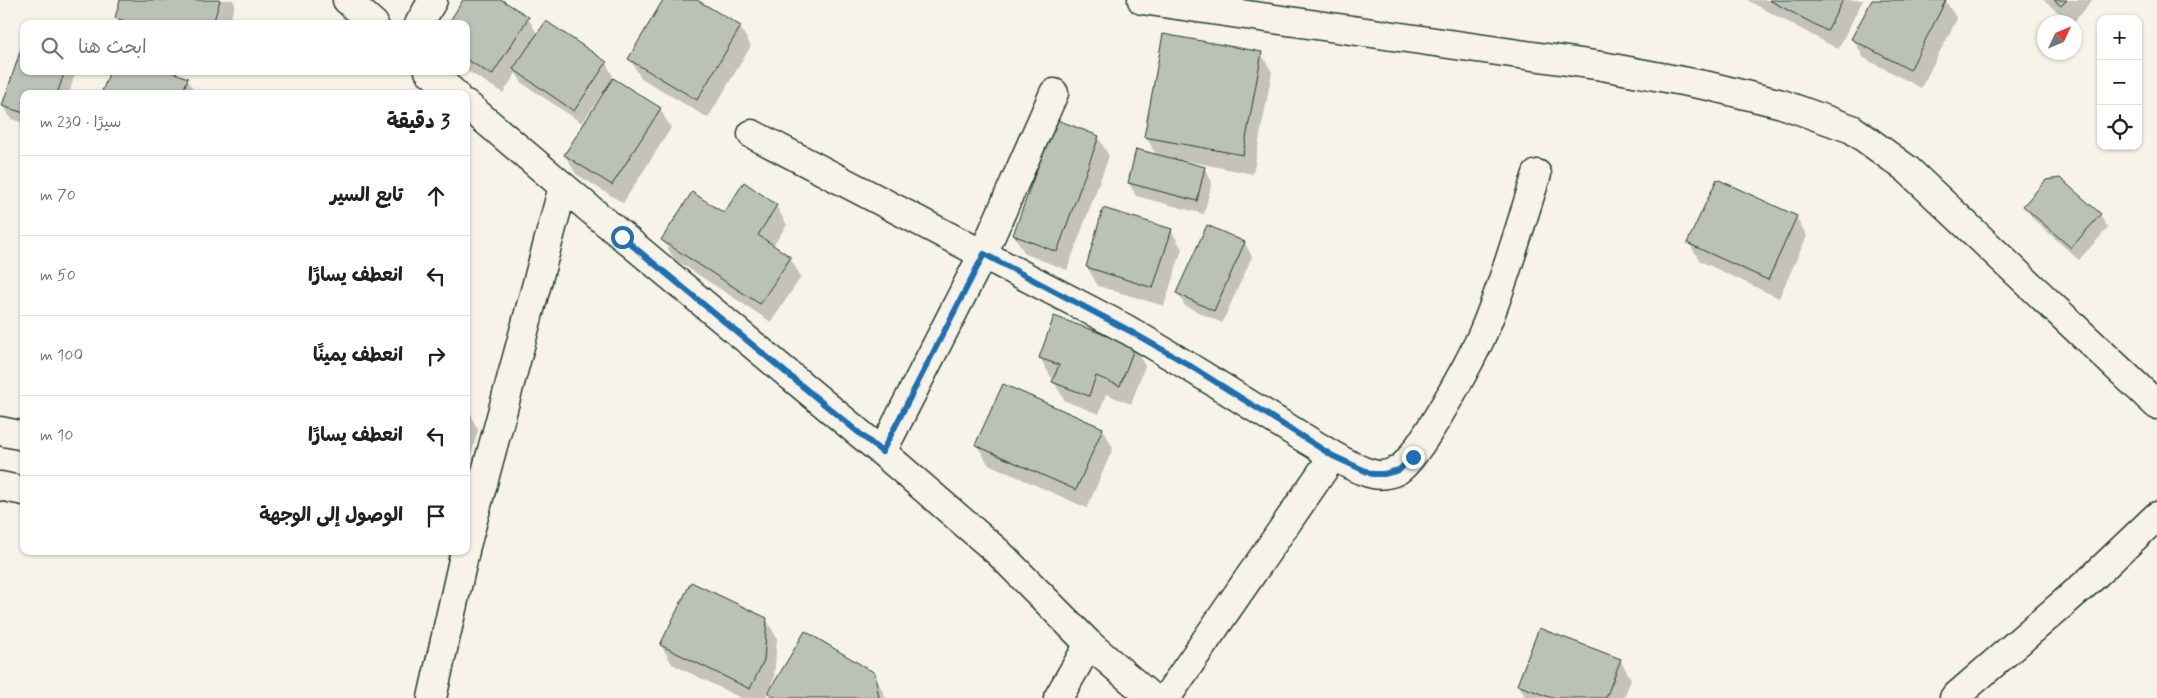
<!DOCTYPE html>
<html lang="ar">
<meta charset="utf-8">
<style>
:root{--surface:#fff;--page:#f2f2f2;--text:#202124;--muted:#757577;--line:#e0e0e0}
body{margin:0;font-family:Mynerve,"Playpen Sans Arabic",sans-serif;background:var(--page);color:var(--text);direction:rtl}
.controls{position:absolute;right:15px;top:15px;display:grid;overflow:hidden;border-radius:10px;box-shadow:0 1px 4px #0004}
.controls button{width:45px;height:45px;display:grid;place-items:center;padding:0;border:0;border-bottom:1px solid var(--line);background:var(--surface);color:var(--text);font:25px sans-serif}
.compass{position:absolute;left:2037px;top:15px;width:45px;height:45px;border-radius:50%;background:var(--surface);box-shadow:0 1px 4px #0004;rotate:46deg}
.stop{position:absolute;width:15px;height:15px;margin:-11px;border:4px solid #1f6fb2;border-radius:50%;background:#fff}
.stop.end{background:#1f6fb2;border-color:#fff;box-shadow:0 1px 5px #0008}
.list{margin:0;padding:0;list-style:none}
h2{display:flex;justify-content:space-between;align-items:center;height:65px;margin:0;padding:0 20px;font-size:21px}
h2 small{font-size:16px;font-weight:400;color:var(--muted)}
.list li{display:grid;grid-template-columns:32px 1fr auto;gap:15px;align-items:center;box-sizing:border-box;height:80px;padding:0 20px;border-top:1px solid var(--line)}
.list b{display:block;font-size:19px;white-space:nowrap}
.list em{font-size:16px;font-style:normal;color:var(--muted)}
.icon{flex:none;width:28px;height:28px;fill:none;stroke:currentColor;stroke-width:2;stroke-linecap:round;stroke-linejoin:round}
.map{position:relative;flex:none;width:2157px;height:698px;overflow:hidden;direction:ltr}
.search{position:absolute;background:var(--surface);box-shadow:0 1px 4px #0004;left:20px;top:20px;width:450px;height:55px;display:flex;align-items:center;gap:12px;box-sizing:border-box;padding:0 18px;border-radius:10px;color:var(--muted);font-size:19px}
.panel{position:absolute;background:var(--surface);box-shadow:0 1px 4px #0004;left:20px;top:90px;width:450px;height:465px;border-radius:10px;direction:rtl}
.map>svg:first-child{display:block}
.shadow{fill:#0003}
.building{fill:#bbc1b6;stroke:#1f3d34}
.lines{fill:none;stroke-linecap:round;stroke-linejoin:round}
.minor-casing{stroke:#1f3d34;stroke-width:31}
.minor{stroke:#f7f3e8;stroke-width:28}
.route{stroke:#1f6fb2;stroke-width:6}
</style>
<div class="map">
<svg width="2157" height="698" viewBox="0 0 2157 698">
<rect width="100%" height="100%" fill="#f7f3e8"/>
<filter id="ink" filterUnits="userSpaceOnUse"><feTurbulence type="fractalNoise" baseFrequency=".02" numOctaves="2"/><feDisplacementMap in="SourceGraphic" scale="10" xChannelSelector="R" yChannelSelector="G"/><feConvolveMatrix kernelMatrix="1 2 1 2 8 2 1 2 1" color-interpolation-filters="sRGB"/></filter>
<g filter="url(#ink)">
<!-- shadow -->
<path class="shadow" d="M121,0H233L235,4L229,24H120L116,18Z
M464,0H500L528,18L538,35L606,63L613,76L612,79L660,109L671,128L623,203L576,174L565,155L604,95L602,94L582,123L522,83L516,73L503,93L466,70Z
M665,0H694L740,27L751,46L708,118L641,78L630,59Z
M1747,0H1863L1838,49Z
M1873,0H1945L1957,19L1921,88L1864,58L1853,39Z
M2043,0H2093L2074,22H2070Z
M1261,53L1272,72L1253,174L1182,160V162L1204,168L1212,182L1204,214L1136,196L1129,183L1157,156L1146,137Z
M24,71H76L69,94H24V123L11,119L3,106Z
M187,79L196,94H102Z
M1098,137L1109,156L1067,270L1025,254L1014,235Z
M2060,179L2100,215L2108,228L2079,260L2033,219L2025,206Z
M776,206L787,225L773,246L790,258L801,277L771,322L674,259L663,240L724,214Z
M1796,217L1807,236L1779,298L1700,261L1689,243Z
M1208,227L1245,243L1252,257L1222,323L1185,306L1178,293Z
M1171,230L1182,249L1164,306L1098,286L1087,267Z
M1134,347L1145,366L1131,404L1106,394L1099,414L1065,401L1054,382L1055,378L1051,377L1040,358Z
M1003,385L1103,429L1113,448L1087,508L988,464L977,445Z
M466,415L471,416L478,430L466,474Z
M766,619L777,638L774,679L769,691L874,674L886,698H773L769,691L765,698H741L672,664L661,645Z
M1620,660L1631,679L1624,698H1526L1519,685Z"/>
<!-- building -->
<path class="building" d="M120,0H220L213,24H135L115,18Z
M463,0H502L529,17L492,75L466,59V24H448Z
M663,0H697L741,26L697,100L628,59Z
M1769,0H1843L1827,31Z
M1872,0H1946L1910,70L1851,39Z
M2054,0H2067L2061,6Z
M546,21L607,62L574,111L513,69Z
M1163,34L1262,52L1243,155L1144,137Z
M24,40V71H65L57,94H24V113L2,106Z
M110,71H170L188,78L182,94H101Z
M613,78L661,108L612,185L564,155Z
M1055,119L1099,136L1057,252L1013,235Z
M1136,149L1205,167L1197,201L1128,183Z
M2060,178L2101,214L2071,248L2023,206L2046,180Z
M1717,179L1797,216L1768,280L1687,243Z
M744,182L777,205L758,235L791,257L760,304L661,240L692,192L724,213Z
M1103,208L1172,229L1153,288L1086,267Z
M1207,225L1245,242L1214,311L1176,293Z
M1054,316L1135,346L1120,386L1096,376L1089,396L1052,382L1059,365L1039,358Z
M1003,384L1103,428L1076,490L975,445Z
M466,414L471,415L466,434Z
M691,582L767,618L764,660L750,689L660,645Z
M1539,628L1621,659L1606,698H1552L1517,685Z
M805,631L875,673L879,698H777L768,693Z"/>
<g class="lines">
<defs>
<path id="minor" d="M347,0L374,24
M1142,0L1602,66L1709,86L1782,104L1852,129L1907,169L2157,405
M419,24L433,0
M429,71L455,94
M466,104L597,215L882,452L999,553L1089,644L1152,698
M752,134L1128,330C1186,364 1242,400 1299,435C1316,445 1355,471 1373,474C1381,476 1391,474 1398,470C1418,459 1475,353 1485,328C1506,278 1520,225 1537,174
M0,431L24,436
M882,452L983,254L1054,93
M0,486L24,491
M466,546L563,187
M432,698L465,551
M1058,698L1089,644
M1166,698L1333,456
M1954,698L2090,580L2157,516"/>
</defs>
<!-- minor casing -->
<use href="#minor" class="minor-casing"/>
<!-- minor -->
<use href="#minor" class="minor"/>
</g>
</g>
<g class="lines" filter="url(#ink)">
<!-- route -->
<path class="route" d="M622,237L882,452L984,254L1128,330L1184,362L1333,456L1372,474H1384L1399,470L1413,457"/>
</g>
</svg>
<div class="controls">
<button>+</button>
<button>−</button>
<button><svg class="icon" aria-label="locate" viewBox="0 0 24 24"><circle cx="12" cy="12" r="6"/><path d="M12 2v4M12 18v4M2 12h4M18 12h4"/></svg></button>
</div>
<svg class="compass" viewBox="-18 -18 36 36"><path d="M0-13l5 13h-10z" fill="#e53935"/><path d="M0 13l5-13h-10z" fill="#757577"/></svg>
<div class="stop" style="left:622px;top:237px"></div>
<div class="stop end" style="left:1413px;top:457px"></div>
<div class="search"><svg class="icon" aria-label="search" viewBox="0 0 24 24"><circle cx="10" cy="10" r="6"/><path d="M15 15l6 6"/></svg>ابحث هنا</div>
<section class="panel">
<h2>3 دقيقة<small>سيرًا · 230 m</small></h2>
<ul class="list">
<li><svg class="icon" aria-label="ahead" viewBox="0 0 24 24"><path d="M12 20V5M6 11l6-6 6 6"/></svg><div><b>تابع السير</b></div><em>70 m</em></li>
<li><svg class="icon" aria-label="left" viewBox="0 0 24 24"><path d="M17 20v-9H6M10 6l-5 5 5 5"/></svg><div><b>انعطف يسارًا</b></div><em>50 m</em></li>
<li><svg class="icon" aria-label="right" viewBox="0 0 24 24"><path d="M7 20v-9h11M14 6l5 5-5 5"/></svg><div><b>انعطف يمينًا</b></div><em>100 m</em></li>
<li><svg class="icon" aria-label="left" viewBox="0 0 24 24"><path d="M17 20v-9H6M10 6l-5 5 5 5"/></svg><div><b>انعطف يسارًا</b></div><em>10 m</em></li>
<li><svg class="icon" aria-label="arrive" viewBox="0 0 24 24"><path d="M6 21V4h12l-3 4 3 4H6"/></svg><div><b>الوصول إلى الوجهة</b></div></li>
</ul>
</section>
</div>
